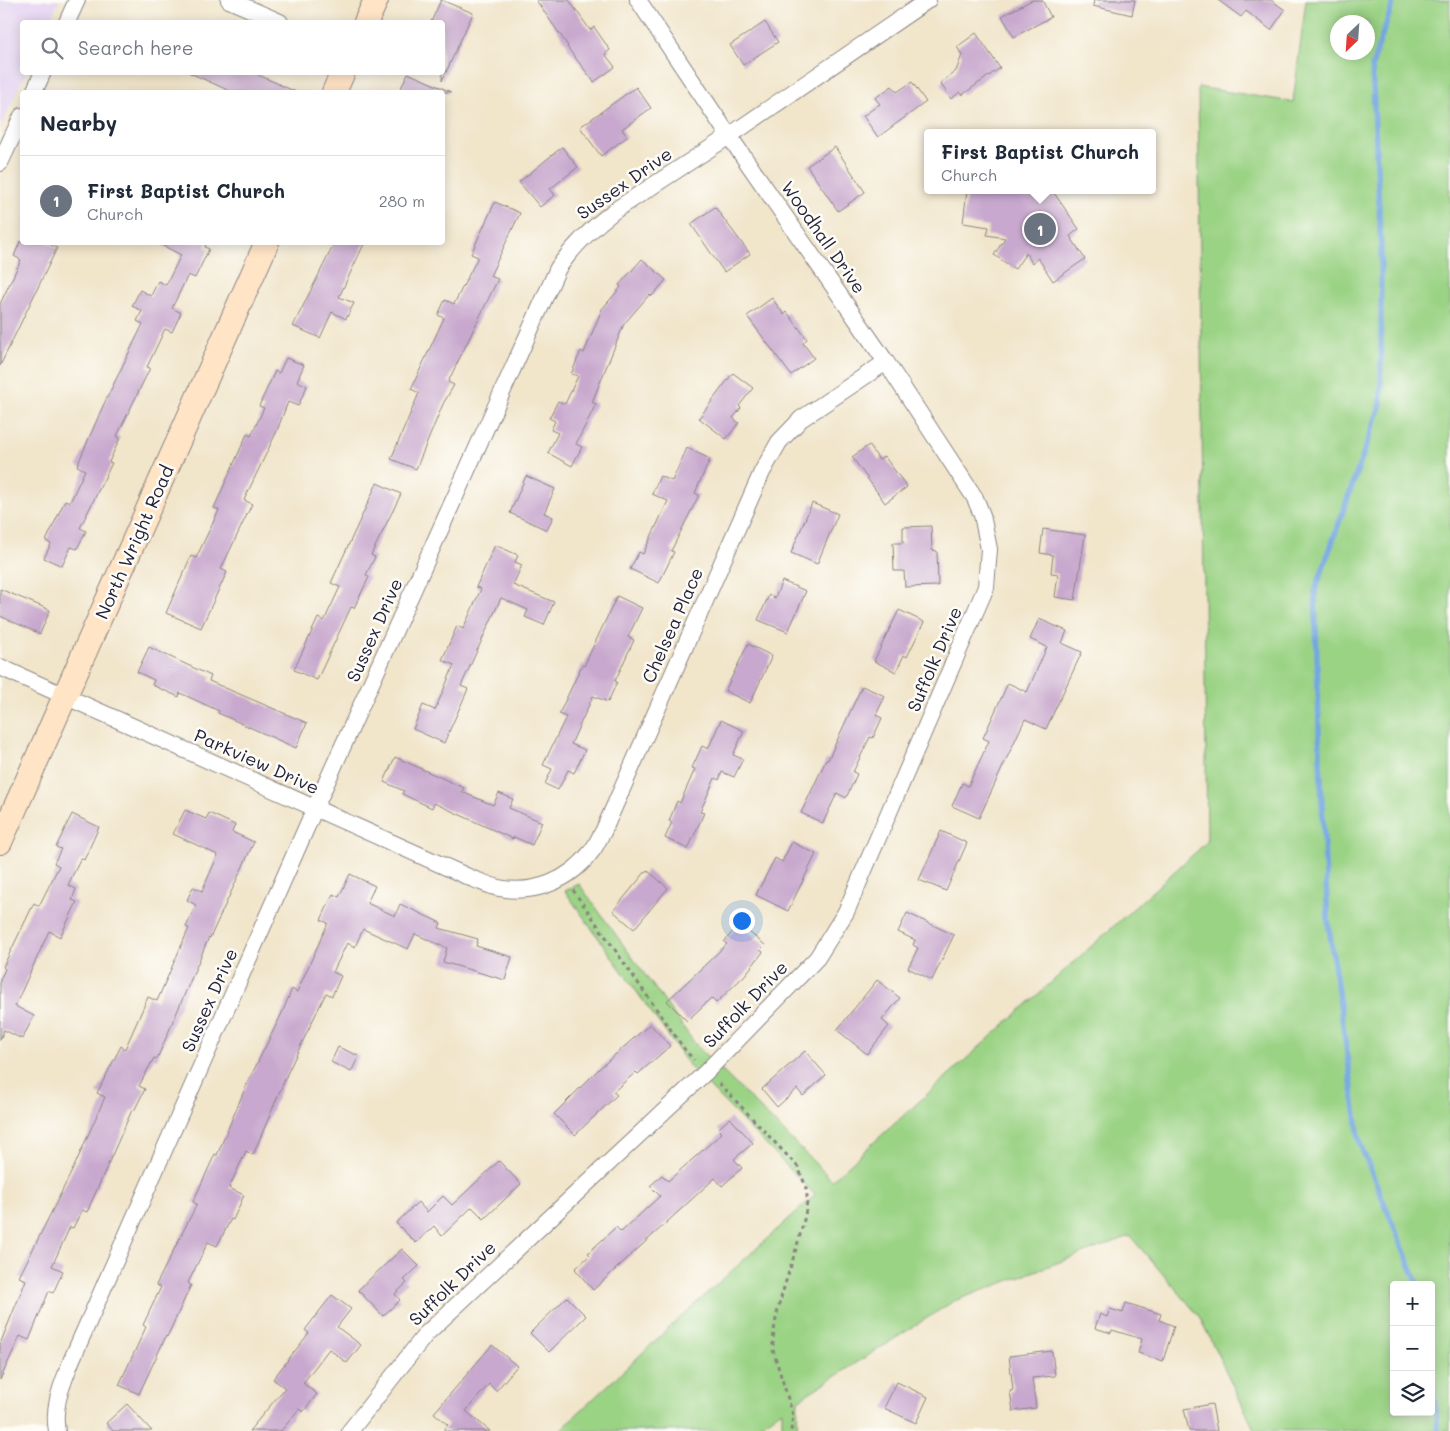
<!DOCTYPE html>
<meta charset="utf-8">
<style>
:root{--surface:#fff;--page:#f2f2f3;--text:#1f2937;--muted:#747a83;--line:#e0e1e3;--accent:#7c3aed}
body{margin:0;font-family:Mali,sans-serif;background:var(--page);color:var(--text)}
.controls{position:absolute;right:15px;bottom:15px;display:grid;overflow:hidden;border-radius:5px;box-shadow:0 2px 12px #0003}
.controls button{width:45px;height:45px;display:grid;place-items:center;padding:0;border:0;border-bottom:1px solid var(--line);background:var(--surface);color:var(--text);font:25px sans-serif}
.compass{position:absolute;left:1330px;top:15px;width:45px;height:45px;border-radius:50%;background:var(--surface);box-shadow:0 2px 12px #0003;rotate:205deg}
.you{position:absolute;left:741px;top:920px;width:18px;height:18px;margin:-12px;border:4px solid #fff;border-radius:50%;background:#1a73e8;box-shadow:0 0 0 8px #1a73e833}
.badge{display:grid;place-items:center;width:32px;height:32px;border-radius:50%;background:var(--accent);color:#fff;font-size:16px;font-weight:700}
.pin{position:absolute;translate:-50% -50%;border:2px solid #fff;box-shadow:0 1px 5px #0006}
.popup{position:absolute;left:924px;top:129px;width:232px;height:65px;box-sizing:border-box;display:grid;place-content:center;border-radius:5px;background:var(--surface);filter:drop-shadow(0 1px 4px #0005);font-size:16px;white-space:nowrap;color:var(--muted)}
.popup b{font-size:19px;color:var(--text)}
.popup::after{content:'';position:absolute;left:50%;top:100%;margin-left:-10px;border:10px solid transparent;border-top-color:var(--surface)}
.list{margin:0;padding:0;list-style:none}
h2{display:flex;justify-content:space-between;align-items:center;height:65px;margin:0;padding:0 20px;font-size:21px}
h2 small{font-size:16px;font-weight:400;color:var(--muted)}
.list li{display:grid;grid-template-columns:32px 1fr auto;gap:15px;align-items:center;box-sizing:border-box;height:90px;padding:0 20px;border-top:1px solid var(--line)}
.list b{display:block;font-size:19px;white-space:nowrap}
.list p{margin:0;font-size:16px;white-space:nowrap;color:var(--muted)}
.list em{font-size:16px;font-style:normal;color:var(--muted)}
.icon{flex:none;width:28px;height:28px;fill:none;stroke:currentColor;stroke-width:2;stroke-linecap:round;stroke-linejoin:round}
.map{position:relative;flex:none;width:1450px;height:1431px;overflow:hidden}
.search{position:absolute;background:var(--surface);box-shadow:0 2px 12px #0003;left:20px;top:20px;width:425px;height:55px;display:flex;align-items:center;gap:12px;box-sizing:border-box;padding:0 18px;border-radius:5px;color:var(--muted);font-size:19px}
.panel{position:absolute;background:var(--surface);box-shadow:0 2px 12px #0003;left:20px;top:90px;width:425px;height:155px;border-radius:5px}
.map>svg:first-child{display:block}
.built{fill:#e4d3f2}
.green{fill:#9bd385;stroke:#5e7a60;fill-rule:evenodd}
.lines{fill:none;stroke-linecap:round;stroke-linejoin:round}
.stream{stroke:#75a7e0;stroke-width:5.5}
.building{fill:#c8a8ce}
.minor-casing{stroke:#8a8482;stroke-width:18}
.secondary-casing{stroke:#8a8482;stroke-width:26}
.path{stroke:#8a8482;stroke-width:3;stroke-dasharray:4 4;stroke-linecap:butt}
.minor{stroke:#fff;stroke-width:16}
.secondary{stroke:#ffe4c6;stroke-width:24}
.labels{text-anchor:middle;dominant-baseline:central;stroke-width:5;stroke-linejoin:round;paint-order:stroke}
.street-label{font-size:18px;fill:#22223b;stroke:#fdfcf7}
</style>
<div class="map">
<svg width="1450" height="1431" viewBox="0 0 1450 1431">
<rect width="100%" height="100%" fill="#fdfcf7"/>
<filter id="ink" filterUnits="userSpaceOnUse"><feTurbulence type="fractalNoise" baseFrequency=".02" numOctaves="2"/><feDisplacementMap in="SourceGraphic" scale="10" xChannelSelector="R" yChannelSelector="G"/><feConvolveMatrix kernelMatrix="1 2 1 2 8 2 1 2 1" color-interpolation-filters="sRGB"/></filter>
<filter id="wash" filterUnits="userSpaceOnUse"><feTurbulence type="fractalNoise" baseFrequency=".0096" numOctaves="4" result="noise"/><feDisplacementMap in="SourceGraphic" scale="20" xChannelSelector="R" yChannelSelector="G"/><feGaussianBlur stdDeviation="1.12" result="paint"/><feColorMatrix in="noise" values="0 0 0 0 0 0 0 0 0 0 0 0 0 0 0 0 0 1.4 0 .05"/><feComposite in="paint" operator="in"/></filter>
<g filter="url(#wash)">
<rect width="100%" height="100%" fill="#f1e5ca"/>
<!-- built -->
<path class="built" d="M0,0H60L49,22H22V72L26,73L0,128Z"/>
<!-- green -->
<path class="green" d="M1306,0H1450V1431H1255L1199,1316L1130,1236L954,1301L798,1400L797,1431H782V1410L752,1431H559L669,1328L815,1195L691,1068L565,891L579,884L696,1045L832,1180L1207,842L1198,87L1293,102ZM1338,22H1368V52H1338ZM1394,1285H1431V1412H1394Z"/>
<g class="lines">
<!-- stream -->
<path class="stream" d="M1394,0L1372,66L1381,247V404L1315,591L1320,760L1328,921L1360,1144L1418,1285
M1431,1366L1438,1431"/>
</g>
<g id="blocks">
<!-- building -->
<path class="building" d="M441,0L473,13L442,81V22H431Z
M536,0H569L590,30L594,27L610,50L605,54L615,67L594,82L567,47L568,46Z
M1032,0H1042L1051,17L1014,37L1002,16Z
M1094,0H1135L1132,15L1093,6Z
M1218,0H1271L1285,10L1271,30L1246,11L1241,17Z
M765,22L778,42L743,65L730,45Z
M976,33L1000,68L962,95L960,92L951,99L940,83L956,71L962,55L957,47Z
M188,72H252L296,92H232Z
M408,73L451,92H399Z
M912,82L926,102L878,137L863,116L880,104L875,98L892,86L897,92Z
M636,87L651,108L622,129L627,137L601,156L580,127Z
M562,147L578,167L550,189L555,195L540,207L519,182Z
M835,147L865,192L838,211L807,166Z
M967,190H1052L1079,229L1070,236L1085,259L1053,281L1038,258L1032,263L1026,253L1015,269L994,255L1005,238L987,235L989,227L963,223Z
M495,202L520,213L490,276L498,279L448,382L454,385L443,404L416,469L391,459L419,393L411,389L444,318L438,315L445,300L454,304L478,257L471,254Z
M715,207L750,254L724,272L691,224Z
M20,242H46L57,248L0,366V304L21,260L14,256Z
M156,242H207L205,247L209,249L195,278L188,275L172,308L181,313L172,332L165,329L147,367L150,368L117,436L120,438L109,462L112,463L80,528L86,531L77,549L71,547L62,566L44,558L51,544L46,541L65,500L70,502L85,470L77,466L103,406L143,324L137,321L142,311L132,306L140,290L151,296L158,281L166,285L181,255Z
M335,242H365L339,297L354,303L346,319L332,312L320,338L293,326Z
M642,259L666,280L652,296L650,294L624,324L592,402L596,404L576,444L582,447L572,466L548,453L558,433L551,430L555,421L549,418L558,401L565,404L578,376L571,374L581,351L584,353L602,309L621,287L619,285Z
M772,298L784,315L787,312L807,339L803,343L814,358L791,375L747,316Z
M286,358L304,365L297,381L307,386L298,406L288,402L276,433L244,500L252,504L221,569L227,572L201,628L166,613L191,556L196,558L219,510L214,508L247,434L251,436L264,408L259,406L275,371L279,373Z
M733,373L753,388L739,406L741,408L733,418L739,423L726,439L699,418Z
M869,445L879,460L884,456L907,487L885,503L852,457Z
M687,448L710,459L695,493L699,495L671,551L674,552L659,583L630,569L639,552L643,554L668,501L652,494L660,476L672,481Z
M526,476L555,489L544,513L553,517L547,530L510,513Z
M377,483L401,494L371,555L375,557L366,575L369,577L354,608L351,607L317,680L294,670L318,618L324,621L340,587L331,583Z
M812,503L838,514L817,564L791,553Z
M931,526L932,550L937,551L938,586L905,587L904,571H894L893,543H903V527Z
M1043,529L1085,535L1075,600L1055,597L1058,574L1051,573L1053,555L1040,553Z
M495,545L518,555L515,562L522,565L513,585L554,602L544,625L525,617L528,610L501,598L461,686L468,689L444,743L413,729L423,705L435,710L454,665L442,660L457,626L463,629L481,589L476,587Z
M782,581L806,591L788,632L758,620L769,595L775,598Z
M0,589L50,610L40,634L0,616Z
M617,596L642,608L628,637L634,640L615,681L617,682L608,702L593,696L571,744L585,750L574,773L568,770L558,790L545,784L552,769L543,765L566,717L559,714L582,665L584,666Z
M899,610L924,622L907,657L904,655L896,672L874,661Z
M1039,619L1067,631L1062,643L1082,652L1046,729L1025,719L979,818L952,806L962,783L968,786L989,741L983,738L1008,683L1027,692L1047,647L1030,639Z
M748,644L772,656L750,703L725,691Z
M149,647L211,676L209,681L307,723L296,748L218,713L219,711L180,693L179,697L152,685L154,680L137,672Z
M862,686L885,696L876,715L882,718L873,738L870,737L853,772L857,774L846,798L837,793L823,823L801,813L826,760H828Z
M721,720L744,731L733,755L743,759L734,777L722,772L719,780L715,778L700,812L704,813L688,849L665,838L672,822L669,821L677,801L680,803L695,769L692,768L702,746L708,749Z
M395,757L464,788L462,792L493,805L499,793L513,799L509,808L542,822L532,845L514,837L513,839L434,803L432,808L402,794L404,791L384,782Z
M185,810L206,819L209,813L235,825L232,832L254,842L210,938L209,937L157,1059L154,1058L139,1086L145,1089L134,1111L132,1110L87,1212L82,1210L73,1228L70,1227L52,1266L63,1271L53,1293L49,1291L29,1340L20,1336L0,1380V1344L26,1280L19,1277L74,1167L105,1097L97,1093L121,1046L125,1049L148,997L157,1001L189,928L186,927L196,905L187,900L193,887L202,891L218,855L173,834Z
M72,814L99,827L84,860L81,858L68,885L76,889L72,900L77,902L60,937L49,931L15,1006L34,1016L22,1039L4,1030L0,1040V980L5,969L3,967L34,903L39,906L59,866L54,863L61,849L56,847Z
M941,831L967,843L946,891L919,880Z
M792,842L816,854L788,911L756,895L775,858L782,862Z
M647,870L668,888L634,929L613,911Z
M350,874L375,886L367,903L395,916L400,904L441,923L439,928L478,939L476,946L512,957L505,980L443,962L447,948L415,934L408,949L363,929L355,947L347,943L333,972L341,976L332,996L326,993L288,1072L253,1155L246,1151L229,1188L244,1195L233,1220L231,1219L217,1246L208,1242L188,1283L191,1285L180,1309L167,1337L166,1336L139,1394L119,1385L146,1327L143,1325L161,1287L156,1285L197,1204L193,1202L215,1154L217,1155L246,1086L282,1013L292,989L297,992L328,923L321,920L333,894L339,897Z
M907,913L954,935L932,980L908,968L918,948L913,945L915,940L898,932Z
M739,924L765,945L760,950L763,952L745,975L716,1003L711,998L687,1021L667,1001L727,944L724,942Z
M877,980L900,998L882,1020L889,1026L867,1054L837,1030Z
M650,1024L670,1046L638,1074L636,1072L613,1092L617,1095L575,1135L554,1114L600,1068Z
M338,1047L359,1056L351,1072L331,1062Z
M805,1051L826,1075L803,1096L797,1089L777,1107L762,1089Z
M730,1118L753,1143L734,1159L742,1168L722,1186L715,1178L593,1290L575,1269L590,1255L588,1253L616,1227L621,1232L660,1196L650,1186L662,1175L668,1181L722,1133L718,1129Z
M499,1161L521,1184L484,1219L472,1207L442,1236L434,1226L416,1243L396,1223L418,1202L427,1212L443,1196L452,1205Z
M402,1249L419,1266L404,1280L407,1283L395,1294L400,1300L383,1316L358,1290Z
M332,1295L351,1309L337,1327L361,1345L347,1363L329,1349L303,1383L317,1394L303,1412L299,1409L281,1431H249L285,1388L273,1379L309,1333L305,1330Z
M567,1297L586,1316L549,1352L530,1333Z
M1126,1303L1161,1314L1159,1320L1174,1326L1163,1361L1138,1353L1142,1339L1112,1330L1111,1333L1095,1328L1100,1314L1107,1317L1110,1309L1123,1313Z
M492,1345L517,1366L496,1391L489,1384L466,1411L490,1431H443L448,1425L434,1413Z
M1052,1351L1055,1376L1032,1378L1036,1408L1013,1411L1010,1391L1013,1390L1009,1356Z
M897,1382L928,1397L916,1423L884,1408Z
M127,1404L152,1431H113L106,1423Z
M1212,1404L1217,1431H1189L1184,1409Z"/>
</g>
</g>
<g filter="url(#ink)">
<use href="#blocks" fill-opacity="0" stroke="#8a8482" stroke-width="1"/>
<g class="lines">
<defs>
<path id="minor" d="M229,0L280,22
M67,22L77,0
M34,92L43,72
M0,163L22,116
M0,667L473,879C482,882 490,886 499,888C535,895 570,880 591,852C596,846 599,838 603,832L762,472L779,442L801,419L886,362
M57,1431C52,1405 63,1383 72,1359L315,808L558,268C574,245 592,228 614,211L729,136L928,0
M350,1431L426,1334L706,1072L817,958L846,912L986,587L989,549L982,515L975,498L886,362L729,136L638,0"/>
<path id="secondary" d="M366,22L376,0
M334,92L343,72
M0,842L267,242"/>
</defs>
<!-- minor casing -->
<use href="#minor" class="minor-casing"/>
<!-- secondary casing -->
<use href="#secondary" class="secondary-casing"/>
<!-- path -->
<path class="path" d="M573,890L685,1050L694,1060
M719,1083L798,1167C802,1177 807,1187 807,1197C807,1212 802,1227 798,1242C789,1275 772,1315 773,1350L793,1415L791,1431"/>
<!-- minor -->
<use href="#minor" class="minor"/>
<!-- secondary -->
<use href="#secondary" class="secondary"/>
</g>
</g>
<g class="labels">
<!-- street labels -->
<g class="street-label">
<text transform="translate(624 183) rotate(-35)">Sussex Drive</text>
<text transform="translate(824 237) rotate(55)">Woodhall Drive</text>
<text transform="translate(134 542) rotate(-66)">North Wright Road</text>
<text transform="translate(672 625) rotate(-66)">Chelsea Place</text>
<text transform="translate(374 630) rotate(-66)">Sussex Drive</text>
<text transform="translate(934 659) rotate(-67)">Suffolk Drive</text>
<text transform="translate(257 761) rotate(24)">Parkview Drive</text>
<text transform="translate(209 1000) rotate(-66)">Sussex Drive</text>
<text transform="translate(745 1004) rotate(-46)">Suffolk Drive</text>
<text transform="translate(452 1283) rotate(-44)">Suffolk Drive</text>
</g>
</g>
</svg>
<div class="controls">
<button>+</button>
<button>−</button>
<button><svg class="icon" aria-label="layers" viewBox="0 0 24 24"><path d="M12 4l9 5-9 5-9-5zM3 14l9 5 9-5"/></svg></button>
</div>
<svg class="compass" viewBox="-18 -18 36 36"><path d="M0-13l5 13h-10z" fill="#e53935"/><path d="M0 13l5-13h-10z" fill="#747a83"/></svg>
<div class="you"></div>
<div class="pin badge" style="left:1040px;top:229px;background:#6b7280">1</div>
<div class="popup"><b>First Baptist Church</b>Church</div>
<div class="search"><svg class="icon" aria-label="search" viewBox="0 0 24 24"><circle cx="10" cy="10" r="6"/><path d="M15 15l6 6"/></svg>Search here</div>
<section class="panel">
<h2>Nearby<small></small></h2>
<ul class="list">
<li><span class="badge" style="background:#6b7280">1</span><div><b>First Baptist Church</b><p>Church</p></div><em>280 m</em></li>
</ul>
</section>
</div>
